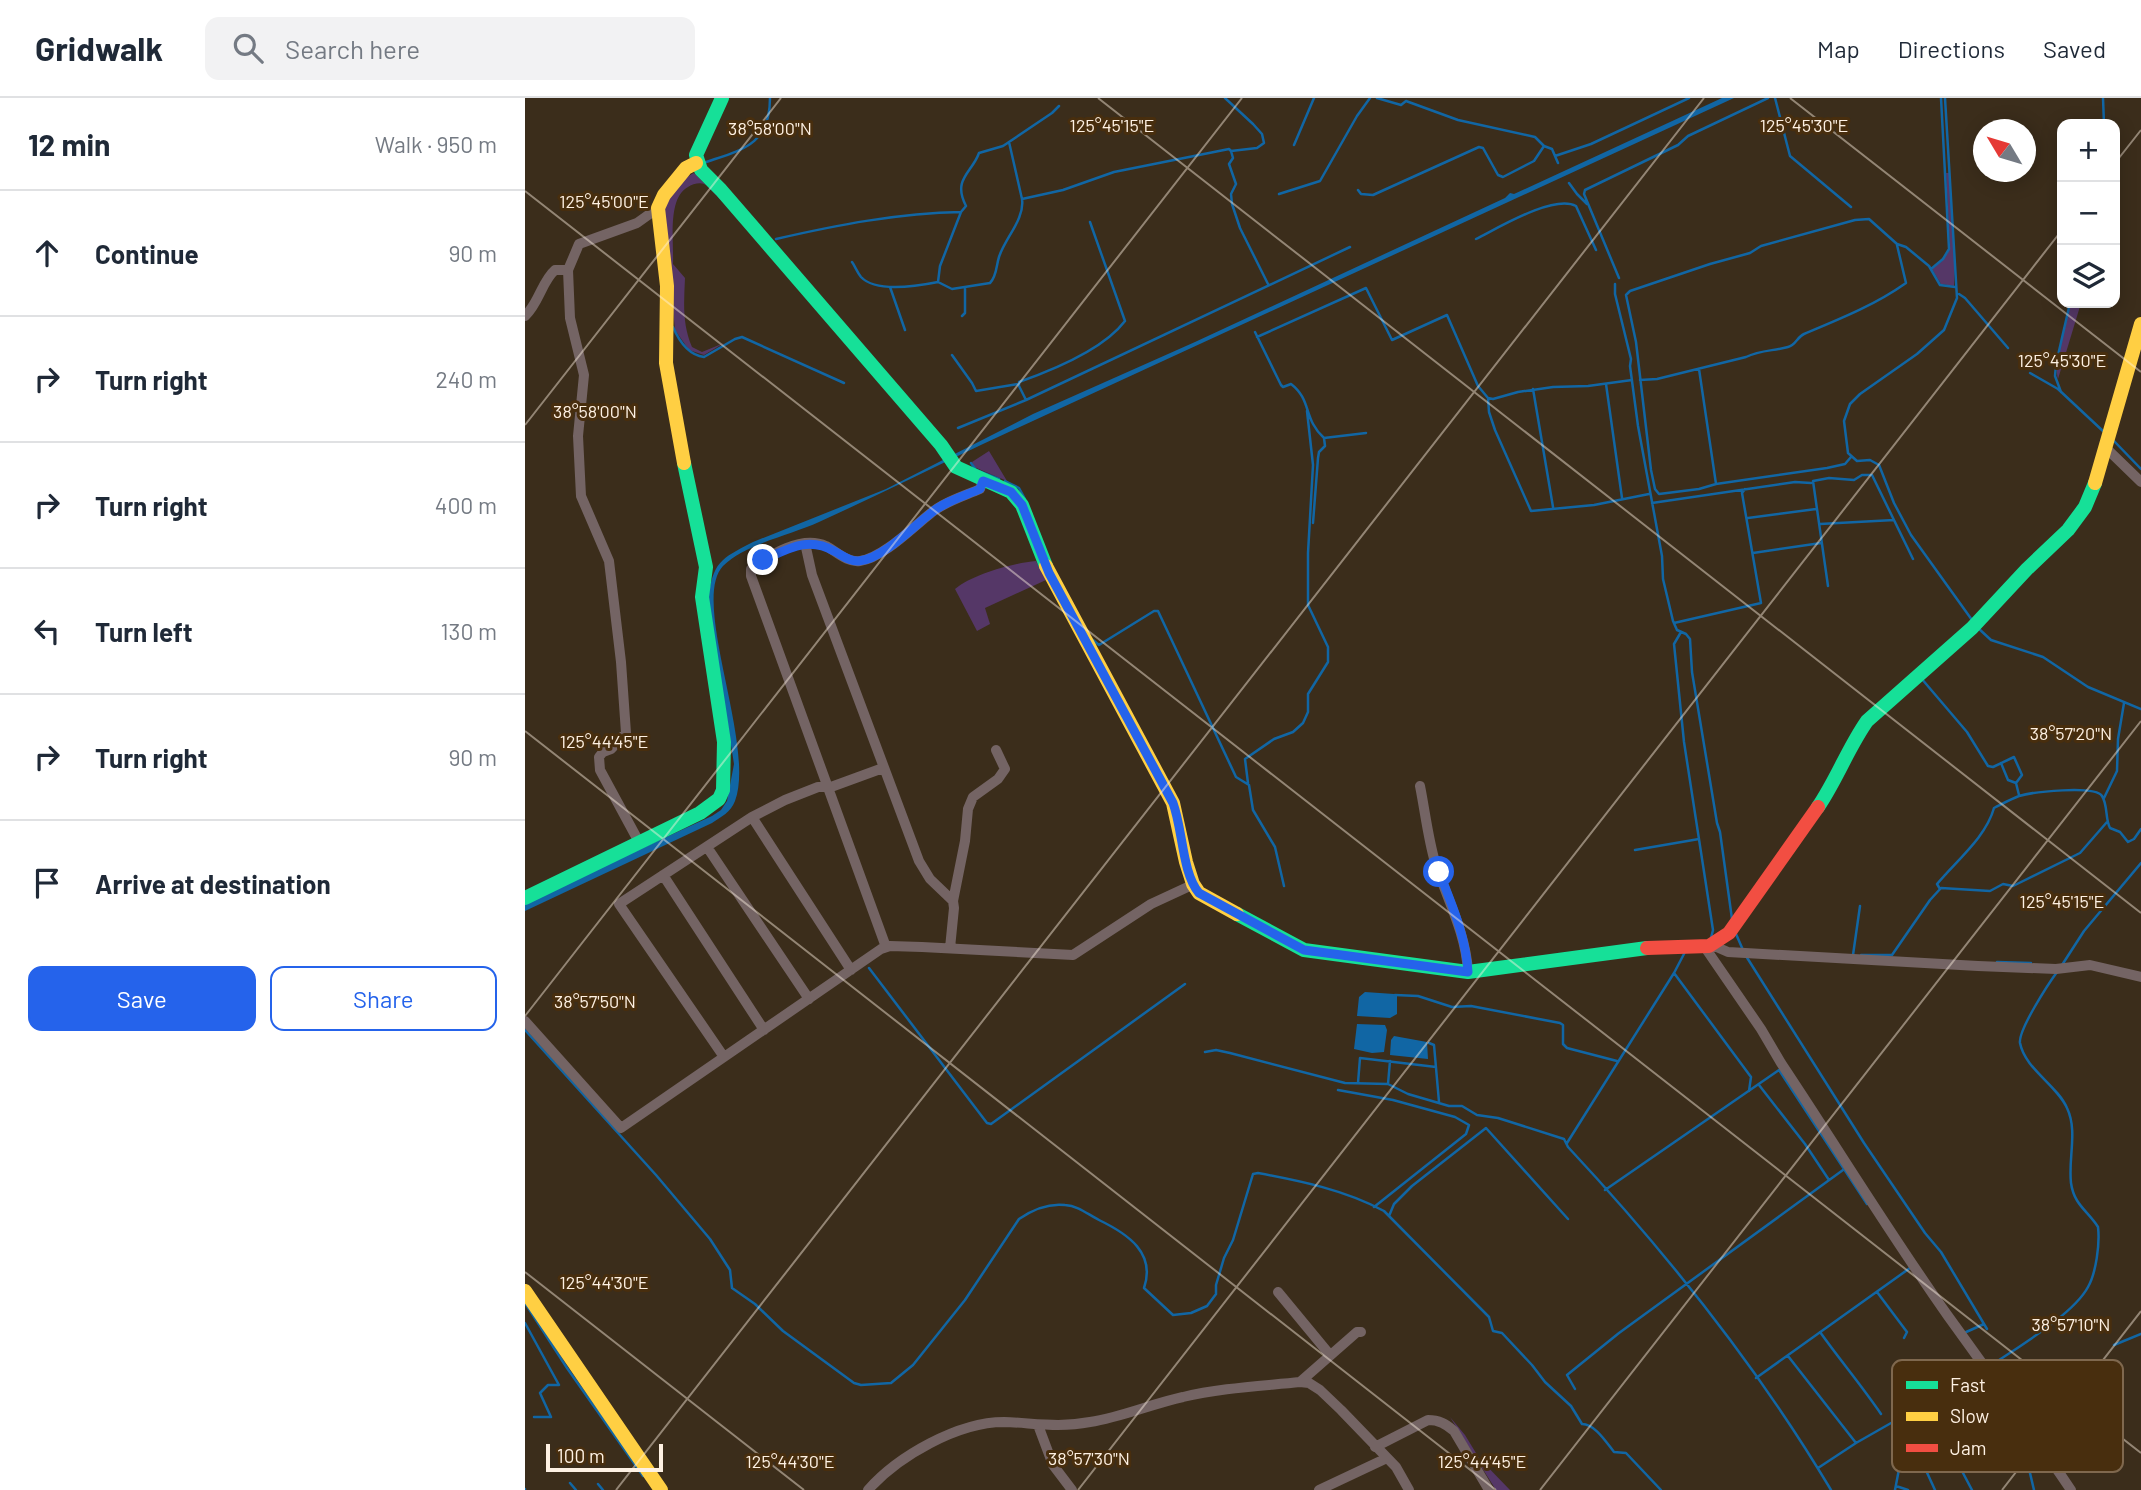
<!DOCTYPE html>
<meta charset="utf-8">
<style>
:root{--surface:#fff;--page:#f2f2f3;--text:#1f2937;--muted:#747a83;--line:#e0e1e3;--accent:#2563eb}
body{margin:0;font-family:Barlow,sans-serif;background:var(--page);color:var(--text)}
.controls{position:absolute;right:21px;top:21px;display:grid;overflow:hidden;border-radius:14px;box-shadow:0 4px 18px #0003}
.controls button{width:63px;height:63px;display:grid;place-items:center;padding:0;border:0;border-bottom:2px solid var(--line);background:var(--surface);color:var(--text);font:35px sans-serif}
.compass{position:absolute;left:1448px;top:21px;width:63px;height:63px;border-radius:50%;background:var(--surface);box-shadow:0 4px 18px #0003;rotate:308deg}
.scale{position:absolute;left:21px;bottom:18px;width:117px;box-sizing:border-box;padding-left:7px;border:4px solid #fef1e3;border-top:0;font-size:19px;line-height:24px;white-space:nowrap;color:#fef1e3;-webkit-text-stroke:5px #482e0e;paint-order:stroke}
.stop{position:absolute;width:21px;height:21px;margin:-16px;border:5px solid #2563eb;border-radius:50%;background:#fff}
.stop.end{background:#2563eb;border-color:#fff;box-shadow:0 2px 7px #0008}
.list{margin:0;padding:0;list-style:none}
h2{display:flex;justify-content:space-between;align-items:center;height:91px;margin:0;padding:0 28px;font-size:30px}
h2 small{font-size:23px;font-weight:400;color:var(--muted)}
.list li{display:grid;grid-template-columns:46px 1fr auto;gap:21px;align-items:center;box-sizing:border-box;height:126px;padding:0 28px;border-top:2px solid var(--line)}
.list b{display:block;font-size:26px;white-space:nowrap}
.list em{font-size:23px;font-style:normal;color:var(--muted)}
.actions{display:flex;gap:14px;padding:21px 28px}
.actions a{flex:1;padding:16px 0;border:2px solid var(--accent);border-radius:14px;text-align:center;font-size:24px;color:var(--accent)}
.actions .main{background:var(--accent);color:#fff}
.icon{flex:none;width:38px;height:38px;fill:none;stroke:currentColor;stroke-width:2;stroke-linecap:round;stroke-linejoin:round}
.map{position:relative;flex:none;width:1616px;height:1392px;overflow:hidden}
header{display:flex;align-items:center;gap:42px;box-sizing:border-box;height:98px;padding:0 35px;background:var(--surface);border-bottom:2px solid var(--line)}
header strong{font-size:33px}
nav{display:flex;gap:38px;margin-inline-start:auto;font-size:24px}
.search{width:490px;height:63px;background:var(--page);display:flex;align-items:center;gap:18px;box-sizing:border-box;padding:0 24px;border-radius:14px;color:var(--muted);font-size:26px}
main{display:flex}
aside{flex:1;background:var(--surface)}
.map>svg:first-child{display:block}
.green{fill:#553767}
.water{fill:#1166a4}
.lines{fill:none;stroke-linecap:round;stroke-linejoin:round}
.stream{stroke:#1166a4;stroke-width:2.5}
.street{stroke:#746464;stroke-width:10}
.fast{stroke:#16e098;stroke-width:14}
.slow{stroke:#ffcf43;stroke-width:14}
.jam{stroke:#f24e42;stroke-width:14}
.route{stroke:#2563eb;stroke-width:9}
.ticks{fill:none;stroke:#fef1e3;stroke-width:2;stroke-opacity:0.45}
.key{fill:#482e0e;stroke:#7f684e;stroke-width:2}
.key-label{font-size:19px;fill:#fef1e3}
.ticks-label{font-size:18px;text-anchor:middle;fill:#fef1e3;stroke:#482e0e;stroke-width:6;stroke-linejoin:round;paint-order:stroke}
</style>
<header>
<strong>Gridwalk</strong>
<div class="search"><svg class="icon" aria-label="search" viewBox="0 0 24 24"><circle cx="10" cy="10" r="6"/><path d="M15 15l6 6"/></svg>Search here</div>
<nav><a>Map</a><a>Directions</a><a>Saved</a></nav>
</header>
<main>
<aside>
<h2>12 min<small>Walk · 950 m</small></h2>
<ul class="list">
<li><svg class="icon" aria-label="ahead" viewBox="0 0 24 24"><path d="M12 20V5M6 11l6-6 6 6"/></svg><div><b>Continue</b></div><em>90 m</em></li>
<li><svg class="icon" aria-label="right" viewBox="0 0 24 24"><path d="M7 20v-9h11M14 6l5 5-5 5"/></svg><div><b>Turn right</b></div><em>240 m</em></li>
<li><svg class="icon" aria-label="right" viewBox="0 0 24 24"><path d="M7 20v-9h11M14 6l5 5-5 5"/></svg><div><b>Turn right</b></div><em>400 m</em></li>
<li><svg class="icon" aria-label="left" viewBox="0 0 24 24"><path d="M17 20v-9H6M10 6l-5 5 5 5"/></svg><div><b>Turn left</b></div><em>130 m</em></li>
<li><svg class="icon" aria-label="right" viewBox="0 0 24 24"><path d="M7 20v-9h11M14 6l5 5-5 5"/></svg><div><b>Turn right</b></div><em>90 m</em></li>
<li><svg class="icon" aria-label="arrive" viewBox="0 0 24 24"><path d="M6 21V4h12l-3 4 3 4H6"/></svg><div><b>Arrive at destination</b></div></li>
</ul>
<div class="actions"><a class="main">Save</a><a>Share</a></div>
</aside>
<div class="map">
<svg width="1616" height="1392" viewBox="0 0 1616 1392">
<rect width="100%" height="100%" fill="#3b2d1b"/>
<!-- green -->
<path class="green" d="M169,75L203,109C197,103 188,90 179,86C175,84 167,86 163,89C142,100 149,144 148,166L160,180C159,204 157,226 167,249L177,254L199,245L179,257L164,252L150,232L139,115C141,100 156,81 169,75Z
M1421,75H1424L1430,162L1429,188L1416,186L1407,171L1418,162L1425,151Z
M1546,205H1556L1533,281C1528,265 1541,222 1546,205Z
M464,353L482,383L449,369L447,364Z
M511,463L521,482L460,510L465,526L452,533L430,491C448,476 488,465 511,463Z
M925,1319L940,1337L954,1360L985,1392H971Z"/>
<!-- water -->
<path class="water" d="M1197,0H1209L458,346C403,372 349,399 294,424C266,437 220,446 198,468C165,503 231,647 210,703C206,714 196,719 187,725L0,813V804L187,718L196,712L202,703L209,666L183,502C188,464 195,461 228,444L361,391L508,316L670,244L980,100L985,95L989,96Z
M840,894L869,896L872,898V916L865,920L832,918L834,899Z
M832,926L860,927L862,932L859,954L847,955L829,951Z
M869,938L902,944L903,961L865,957L866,942Z"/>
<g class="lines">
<!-- stream -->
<path class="stream" d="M852,0L876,7L881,3L933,22L1010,39L1019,48L1027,51L1033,65
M1250,0L1265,58L1326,109
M1420,0L1432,200L1419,232L1392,256L1335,296L1325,306L1319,323L1323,355L1332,363L1345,362L1354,367L1369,405L1386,437L1447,522
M1578,0L1579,26
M484,44L497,101
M769,47L789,0
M706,53L708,60L704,66L711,86L706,96L707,106L715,130L743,186
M1030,58L1066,46L1164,0
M178,65C216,52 245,48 245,0
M1044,85L1052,96L1062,106
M833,92L836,96L848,97L954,49L958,50L973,77L978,79L1009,63L1019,48
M754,96L795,83L832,18L845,0
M436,114L415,168L413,184L427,191L465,185C472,178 471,168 474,159C480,140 500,121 497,101L538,92L589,74L704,51L706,53L732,50L739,45L737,36L728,26L700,0
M251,141C312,127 374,115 436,114L441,108C427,81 447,75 454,55L478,48L527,15L534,8
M951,141C973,130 1029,96 1051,108L1071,152
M327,164C330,168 332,174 336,179C351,195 393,188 413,184
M1406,171L1418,161L1424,151L1416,0
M1094,180L1059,96L1060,92L1153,47L1163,38L1243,0
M1090,186V196L1106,261L1105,268L1113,328L1137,458L1138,481L1148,523L1152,532L1161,536L1165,541L1167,574L1192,725L1195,734L1207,821
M365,189L380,232
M1434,196L1440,200L1483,250
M437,218L440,215V189
M148,229C154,243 163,257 179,259L210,241L217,239L319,285
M730,234L756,287L758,289L766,286C787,302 778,321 799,340L841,335
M732,239L841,190L867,242L922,217L953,288L963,300L968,301L993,294L1028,289L1063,288L1107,282
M427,257L447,285L451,293L493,286L501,302
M1174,271L1191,386L1174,391L1134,396L1130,391L1126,372L1111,244L1101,197L1105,193L1185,166L1225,155L1236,148L1330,122L1344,121L1372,146L1381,149L1404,168L1415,187L1430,189
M1505,275L1533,291L1579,334
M1115,282L1132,281L1221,259C1235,252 1249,253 1263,249C1271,247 1272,239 1279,236C1315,221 1350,207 1381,185L1372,147
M1081,286L1097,400
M494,287V284C528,272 578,252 600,223L565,124
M1008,291L1028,409
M1536,294L1530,278L1531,266L1545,205
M963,300L964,314L970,332L1006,413L1069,407L1124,396
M433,330L501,302L825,149
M1589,343L1616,371
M446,365L451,372L474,381
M480,383L494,390L500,401
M1191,386L1302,370L1320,366L1326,359
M1127,405L1270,384L1286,385
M1223,420L1291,411
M788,425L793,360L794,354L800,348L799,340
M1295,426L1369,422
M1228,455L1296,445
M1303,488L1288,383L1304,380L1329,382L1337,377H1347L1388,461
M1149,525L1236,505L1217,395L1220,391
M1453,530L1466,542L1518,559L1563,589L1616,611
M1156,534L1149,546L1159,644L1188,832L1186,840
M568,542L574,547L629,513H633L711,679L724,687L728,712L750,749L759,788
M1396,580L1442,634L1463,668L1468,669L1489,659L1497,677L1491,685L1494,697
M1476,665L1483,682L1491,685
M723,685L720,661L749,641L768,634L778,625L783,614V596L803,564V549L783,507V455L788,367L782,313
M1579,700L1592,673L1593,641L1599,605
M1110,752L1174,741
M1415,791L1412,786C1432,762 1461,739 1469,710C1477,706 1486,701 1494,698C1507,694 1570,687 1577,698C1583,707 1580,721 1585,730L1595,734L1603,744L1609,741L1616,731
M1211,836L1218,852
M1328,857L1335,808
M1336,857H1367L1405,802L1416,790L1465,793L1478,786L1488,788L1555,755L1582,724
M1221,858L1339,1045L1400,1135L1416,1154L1462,1231
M1472,864L1506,865
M1537,867L1559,833L1616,765
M344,870L462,1025L466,1026L660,886
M1149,875L1226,979L1224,993
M870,897L893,898L927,909L946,908L1035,925L1038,927V946L1042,950L1092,963
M0,932L131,1077L185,1141L205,1172L207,1190L230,1206L258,1233L329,1285L336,1287L366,1285L388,1267L440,1202L494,1121C507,1112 523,1105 540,1107C554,1108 562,1116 574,1122C603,1136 631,1155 619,1190L648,1217L666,1215L682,1208L691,1196V1187L699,1160L708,1142L728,1076L733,1075C776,1083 820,1092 859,1113L964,1219L968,1233L977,1235L1007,1267L1020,1284L1046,1308L1057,1326C1070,1326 1081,1344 1089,1354L1101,1355L1136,1392
M904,945L909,947L914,1004
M680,954L691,952L705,955L820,985L863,986L883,996L924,1008H937L952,1017L973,1020L1039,1041L1043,1049C1139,1152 1234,1271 1306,1392
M833,985L835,960L911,969
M863,986L865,963
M1234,987L1280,1046L1304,1082
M813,992L868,1002L930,1019L944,1027L941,1036L849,1109
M1042,1045L1149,875L1160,854
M1080,1092L1254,972L1342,1106
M864,1118L869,1106L887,1088L961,1030L1043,1121
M1352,1194L1382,1234L1379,1240
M0,1205L42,1270L118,1378
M0,1225L34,1287H23L15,1295L26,1319H9
M1295,1234C1315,1262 1337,1288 1356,1316
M1439,1235L1459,1226
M1589,1247L1616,1236
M1263,1258L1331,1345
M1464,1269C1491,1250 1548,1217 1563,1189C1571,1175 1575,1146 1573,1129C1563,1113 1549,1107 1546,1085C1543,1060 1553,1033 1542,1010C1532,987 1500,971 1495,945C1493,932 1524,885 1532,874
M1477,1269L1485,1296
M1231,1280L1385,1170
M1050,1291L1042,1277L1094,1235L1318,1072
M1401,1305L1447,1392
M1378,1318L1392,1332L1393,1355L1410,1392
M1492,1320L1509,1392
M1393,1335L1416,1333
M1293,1370L1331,1345L1459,1272
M45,1385L51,1392
M73,1386L78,1392
M1371,1388L1383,1392
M0,1391V1392
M1370,1392L1375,1366"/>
<!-- street -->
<path class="street" d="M0,218C14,205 17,183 30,172H43
M1581,350L1616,384
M280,445L287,477L394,763L405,781L428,803L429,810L425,850
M895,688C900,713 903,740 910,764C922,801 941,835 943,874
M227,719L326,872
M114,744L75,672L74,659L78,654L86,651L101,635L96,564L84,463L56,398L53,338L59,277L45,220L43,172L54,146L112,125L133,110
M182,749L284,901
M138,777L239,932
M428,803L440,743L443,711L448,699L473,681L480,671L471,652
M1187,847L1203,854L1453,868L1531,871L1565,867L1616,879
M1179,848L1236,931L1256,965C1312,1049 1365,1136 1423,1218C1465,1276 1506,1333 1546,1392
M361,849L226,478V471C245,457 276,437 301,448C311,453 322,465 335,463C358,460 388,429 406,415C419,404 439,398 455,391L458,383
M0,923L96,1030L356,851L365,848L397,849L548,857L626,806L667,787
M199,959L94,806L227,719L260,702L293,689H306L358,670
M753,1194L805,1257
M775,1284L832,1234H836
M513,1327L528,1367L547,1392
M850,1349L903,1322C914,1322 921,1326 929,1333L964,1392
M343,1392C373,1358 433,1324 479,1324C509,1325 534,1330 565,1324C597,1319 626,1306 658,1299C695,1290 737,1288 775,1284L784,1285L795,1292L816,1312L871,1369L884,1392
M794,1392L862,1360"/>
<!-- fast -->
<path class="fast" d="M197,0L171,57L176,72L196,92L416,347L431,369L486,394L497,407L521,468
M1293,709C1312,681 1323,650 1342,623L1447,530L1502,471L1543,432L1560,409L1570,385
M0,800L175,715L194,701L198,692L199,644L177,499L181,469L159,365
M712,816L779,852L943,874L1122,850"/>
<!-- slow -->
<path class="slow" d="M159,365L141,265L142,188L133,110L139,97L161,70L171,65
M1570,385L1616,226
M521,468L648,705L661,764L668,786L674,795L712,816
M0,1193L136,1392"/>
<!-- jam -->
<path class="jam" d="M1122,850L1184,848L1204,835L1293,709"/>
</g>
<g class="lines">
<!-- route -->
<path class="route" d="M238,462C263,451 283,438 309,453C317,457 325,464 334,463C357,461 388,429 406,415C419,404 439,398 455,391L458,383L486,394L497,407L524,475L648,705C658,732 657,775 674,795L779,852L943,874C941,839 927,807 914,774"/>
</g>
<!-- ticks -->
<path class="ticks" d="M573,0L1616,815M1265,0L1616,274M1590,65L1616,32M0,93L1616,1355M0,327L256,0M0,633L971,1392M0,918L717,0M0,1174L279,1392M91,1392L1179,0M553,1392L1537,132M1015,1392L1616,623M1477,1392L1616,1213"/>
<!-- legend -->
<rect x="1367" y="1262" width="231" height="112" rx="10" class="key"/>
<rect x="1381" y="1283" width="32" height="8" fill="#16e098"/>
<rect x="1381" y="1314" width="32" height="9" fill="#ffcf43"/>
<rect x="1381" y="1346" width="32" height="8" fill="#f24e42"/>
<g class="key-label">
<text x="1425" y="1294">Fast</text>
<text x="1425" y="1325">Slow</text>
<text x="1425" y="1357">Jam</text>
</g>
<g class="ticks-label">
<text x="587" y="34">125°45'15"E</text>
<text x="1279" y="34">125°45'30"E</text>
<text x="245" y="37">38°58'00"N</text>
<text x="79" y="110">125°45'00"E</text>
<text x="1537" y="269">125°45'30"E</text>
<text x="70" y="320">38°58'00"N</text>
<text x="1546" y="642">38°57'20"N</text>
<text x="79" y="650">125°44'45"E</text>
<text x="1537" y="810">125°45'15"E</text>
<text x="70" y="910">38°57'50"N</text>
<text x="79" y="1191">125°44'30"E</text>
<text x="1546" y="1233">38°57'10"N</text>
<text x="564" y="1367">38°57'30"N</text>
<text x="265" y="1370">125°44'30"E</text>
<text x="957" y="1370">125°44'45"E</text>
</g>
</svg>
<div class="controls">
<button>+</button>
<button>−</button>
<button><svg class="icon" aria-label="layers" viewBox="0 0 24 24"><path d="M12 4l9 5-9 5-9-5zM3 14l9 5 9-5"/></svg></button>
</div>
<svg class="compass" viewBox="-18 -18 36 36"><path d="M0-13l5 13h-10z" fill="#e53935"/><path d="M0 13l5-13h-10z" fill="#747a83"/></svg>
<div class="scale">100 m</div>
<div class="stop" style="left:914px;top:774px"></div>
<div class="stop end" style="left:238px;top:462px"></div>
</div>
</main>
